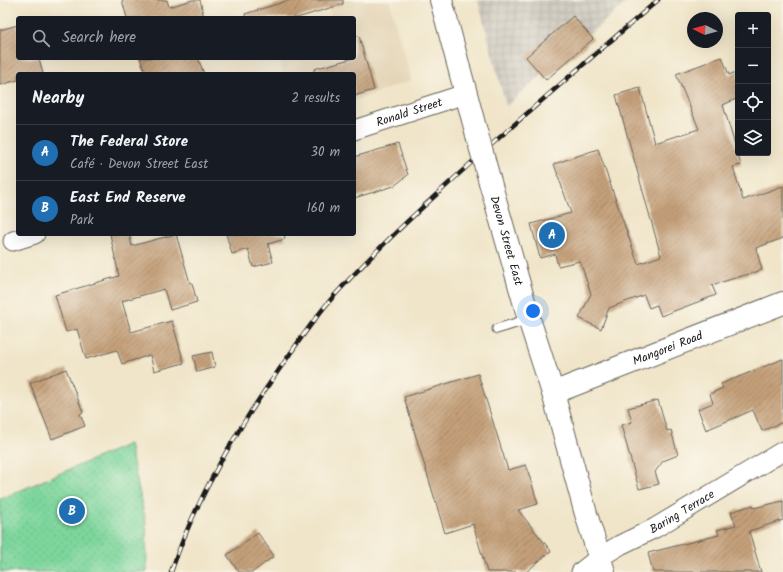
<!DOCTYPE html>
<meta charset="utf-8">
<style>
:root{--surface:#171b24;--page:#242831;--text:#f1f3f6;--muted:#9ea1a6;--line:#363941;--accent:#1f6fb2}
body{margin:0;font-family:Kalam,sans-serif;background:var(--page);color:var(--text)}
.controls{position:absolute;right:12px;top:12px;display:grid;overflow:hidden;border-radius:4px;box-shadow:0 4px 16px #0002}
.controls button{width:36px;height:36px;display:grid;place-items:center;padding:0;border:0;border-bottom:1px solid var(--line);background:var(--surface);color:var(--text);font:20px sans-serif}
.compass{position:absolute;left:687px;top:12px;width:36px;height:36px;border-radius:50%;background:var(--surface);box-shadow:0 4px 16px #0002;rotate:275deg}
.you{position:absolute;left:533px;top:311px;width:14px;height:14px;margin:-10px;border:3px solid #fff;border-radius:50%;background:#1a73e8;box-shadow:0 0 0 6px #1a73e833}
.badge{display:grid;place-items:center;width:26px;height:26px;border-radius:50%;background:var(--accent);color:#fff;font-size:13px;font-weight:700}
.pin{position:absolute;translate:-50% -50%;border:2px solid #fff;box-shadow:0 1px 4px #0006}
.list{margin:0;padding:0;list-style:none}
h2{display:flex;justify-content:space-between;align-items:center;height:52px;margin:0;padding:0 16px;font-size:17px}
h2 small{font-size:13px;font-weight:400;color:var(--muted)}
.list li{display:grid;grid-template-columns:26px 1fr auto;gap:12px;align-items:center;box-sizing:border-box;height:56px;padding:0 16px;border-top:1px solid var(--line)}
.list b{display:block;font-size:15px;white-space:nowrap}
.list p{margin:0;font-size:13px;white-space:nowrap;color:var(--muted)}
.list em{font-size:13px;font-style:normal;color:var(--muted)}
.icon{flex:none;width:22px;height:22px;fill:none;stroke:currentColor;stroke-width:2;stroke-linecap:round;stroke-linejoin:round}
.map{position:relative;flex:none;width:783px;height:572px;overflow:hidden}
.search{position:absolute;background:var(--surface);box-shadow:0 4px 16px #0002;left:16px;top:16px;width:340px;height:44px;display:flex;align-items:center;gap:10px;box-sizing:border-box;padding:0 14px;border-radius:4px;color:var(--muted);font-size:15px}
.panel{position:absolute;background:var(--surface);box-shadow:0 4px 16px #0002;left:16px;top:72px;width:340px;height:164px;border-radius:4px}
.map>svg:first-child{display:block}
.built{fill:#e4d5b7}
.industrial{fill:url(#industrial-grid)}
.grass{fill:url(#grass-dots);stroke:#4c795c}
.building{fill:url(#building-hatch)}
.lines{fill:none;stroke-linecap:round;stroke-linejoin:round}
.lane-casing{stroke:#666259;stroke-width:11}
.street-casing{stroke:#666259;stroke-width:21}
.secondary-casing{stroke:#666259;stroke-width:24}
.lane{stroke:#fff;stroke-width:9}
.street{stroke:#fff;stroke-width:19}
.secondary{stroke:#fff;stroke-width:22}
.rail-casing{stroke:#1c1c1c;stroke-width:4.5}
.rail{stroke:#fbf7ec;stroke-width:3;stroke-dasharray:9;stroke-linecap:butt}
.secondary-bridge-casing{stroke:#666259;stroke-width:24;stroke-linecap:butt}
.secondary-bridge{stroke:#fff;stroke-width:22}
.labels{text-anchor:middle;dominant-baseline:central;stroke-width:3;stroke-linejoin:round;paint-order:stroke}
.street-label{font-size:12px;fill:#1c1c1c;stroke:#fbf7ec}
</style>
<div class="map">
<svg width="783" height="572" viewBox="0 0 783 572">
<defs>
<pattern id="industrial-grid" width="8" height="8" patternUnits="userSpaceOnUse"><rect width="8" height="8" fill="#c9c3b8"/><path d="M0 4h8M4 0v8" fill="none" stroke="#aca79e"/></pattern>
<pattern id="grass-dots" width="8" height="8" patternUnits="userSpaceOnUse"><rect width="8" height="8" fill="#7dd69c"/><path d="M2 2h.1M6 6h.1" fill="none" stroke="#6bb786" stroke-width="1.8" stroke-linecap="round"/></pattern>
<pattern id="building-hatch" width="6" height="6" patternUnits="userSpaceOnUse"><rect width="6" height="6" fill="#c5a07a"/><path d="M-1 1l2-2M0 6l6-6M5 7l2-2" fill="none" stroke="#9f8263"/></pattern>
</defs>
<rect width="100%" height="100%" fill="#fbf7ec"/>
<filter id="ink" filterUnits="userSpaceOnUse"><feTurbulence type="fractalNoise" baseFrequency=".025" numOctaves="2"/><feDisplacementMap in="SourceGraphic" scale="8" xChannelSelector="R" yChannelSelector="G"/><feConvolveMatrix kernelMatrix="1 2 1 2 8 2 1 2 1" color-interpolation-filters="sRGB"/></filter>
<filter id="wash" filterUnits="userSpaceOnUse"><feTurbulence type="fractalNoise" baseFrequency=".012" numOctaves="4" result="noise"/><feDisplacementMap in="SourceGraphic" scale="16" xChannelSelector="R" yChannelSelector="G"/><feGaussianBlur stdDeviation="0.9" result="paint"/><feColorMatrix in="noise" values="0 0 0 0 0 0 0 0 0 0 0 0 0 0 0 0 0 1.4 0 .05"/><feComposite in="paint" operator="in"/></filter>
<g filter="url(#wash)">
<rect width="100%" height="100%" fill="#f0e5c9"/>
<!-- built -->
<path class="built" d="M325,0H389L411,80L354,101V74H283L279,58H354V18H331Z"/>
<!-- industrial -->
<path class="industrial" d="M478,0H629L506,106Z"/>
<!-- grass -->
<path class="grass" d="M129,444L146,523L147,572H0V499Z"/>
<g id="blocks">
<!-- building -->
<path class="building" d="M122,0H167L169,7L192,0H200L204,18H127Z
M290,0H343V4L297,18H246L245,14Z
M573,16L593,39L546,80L526,57Z
M18,25V58H39L43,74H18V80L0,85V30Z
M354,36H359L374,90L354,96V74H314V69L354,58Z
M722,57L729,75L738,71V98L723,105L741,165L733,167L743,200L783,186V238L756,248L762,270L712,285L716,295L661,316L657,305L649,308L644,295L609,308L601,329L579,318L591,294L580,261L558,266L555,254L540,258L531,224L571,213L554,164L598,149L638,264L661,256L616,95L640,88L655,143L699,129L676,74Z
M140,58H198L204,74H146Z
M398,144L408,175L394,186L354,198V157Z
M110,234H129L132,246L176,234L190,283H192L197,302L170,310L164,289L122,301L131,332L172,321L184,363L154,371L150,355L122,364L117,350L86,359L77,329L66,332L55,295L119,276Z
M226,234H284L285,239L268,244L273,262L253,267L248,249L232,254Z
M212,352L215,367L197,372L193,356Z
M783,359V422L762,431L753,410L706,430L698,409L713,403L710,394L723,388L721,384Z
M66,369L83,412L80,414L85,426L52,439L30,383Z
M478,374L508,470L526,465L538,504L518,510L551,551L526,572H487L473,524L445,533L404,397Z
M658,400L667,431L671,430L678,455L663,461L655,472L659,484L639,489L621,425L632,422L628,408Z
M783,501V520L749,531L761,572H653L648,553L719,535L717,530L736,525L731,512L753,505L754,508Z
M258,533L274,556L253,572H239L227,555Z"/>
</g>
</g>
<g filter="url(#ink)">
<use href="#blocks" fill-opacity="0" stroke="#666259" stroke-width="1"/>
<g class="lines">
<defs>
<path id="lane" d="M497,329L529,319"/>
<g id="street">
<path id="s1" d="M354,130L465,94"/>
<path d="M13,241L35,234"/>
<path id="s2" d="M581,572L600,557L620,545L655,528L783,451"/>
</g>
<g id="secondary">
<path d="M441,0L477,135"/>
<path id="s3" d="M490,182L529,319L553,393L586,514L604,572"/>
<path id="s4" d="M553,393L783,303"/>
</g>
</defs>
<!-- lane casing -->
<use href="#lane" class="lane-casing"/>
<!-- street casing -->
<use href="#street" class="street-casing"/>
<!-- secondary casing -->
<use href="#secondary" class="secondary-casing"/>
<!-- lane -->
<use href="#lane" class="lane"/>
<!-- street -->
<use href="#street" class="street"/>
<!-- secondary -->
<use href="#secondary" class="secondary"/>
<defs>
<path id="rail" d="M171,572C197,496 237,429 283,364C299,341 315,317 333,297C369,257 408,220 448,184C516,121 588,61 658,0"/>
</defs>
<!-- rail casing -->
<use href="#rail" class="rail-casing"/>
<!-- rail -->
<use href="#rail" class="rail"/>
<defs>
<path id="secondary-bridge" d="M477,135L490,182"/>
</defs>
<!-- secondary-bridge casing -->
<use href="#secondary-bridge" class="secondary-bridge-casing"/>
<!-- secondary-bridge -->
<use href="#secondary-bridge" class="secondary-bridge"/>
</g>
</g>
<g class="labels">
<!-- street labels -->
<g class="street-label">
<text stroke="none"><textPath href="#s1" startOffset="58">Ronald Street</textPath></text>
<text stroke="none"><textPath href="#s3" startOffset="61">Devon Street East</textPath></text>
<text stroke="none"><textPath href="#s4" startOffset="123">Mangorei Road</textPath></text>
<text stroke="none"><textPath href="#s2" startOffset="118">Baring Terrace</textPath></text>
</g>
</g>
</svg>
<div class="controls">
<button>+</button>
<button>−</button>
<button><svg class="icon" aria-label="locate" viewBox="0 0 24 24"><circle cx="12" cy="12" r="6"/><path d="M12 2v4M12 18v4M2 12h4M18 12h4"/></svg></button>
<button><svg class="icon" aria-label="layers" viewBox="0 0 24 24"><path d="M12 4l9 5-9 5-9-5zM3 14l9 5 9-5"/></svg></button>
</div>
<svg class="compass" viewBox="-18 -18 36 36"><path d="M0-13l5 13h-10z" fill="#e53935"/><path d="M0 13l5-13h-10z" fill="#9ea1a6"/></svg>
<div class="you"></div>
<div class="pin badge" style="left:552px;top:235px">A</div>
<div class="pin badge" style="left:72px;top:511px">B</div>
<div class="search"><svg class="icon" aria-label="search" viewBox="0 0 24 24"><circle cx="10" cy="10" r="6"/><path d="M15 15l6 6"/></svg>Search here</div>
<section class="panel">
<h2>Nearby<small>2 results</small></h2>
<ul class="list">
<li><span class="badge">A</span><div><b>The Federal Store</b><p>Café · Devon Street East</p></div><em>30 m</em></li>
<li><span class="badge">B</span><div><b>East End Reserve</b><p>Park</p></div><em>160 m</em></li>
</ul>
</section>
</div>
